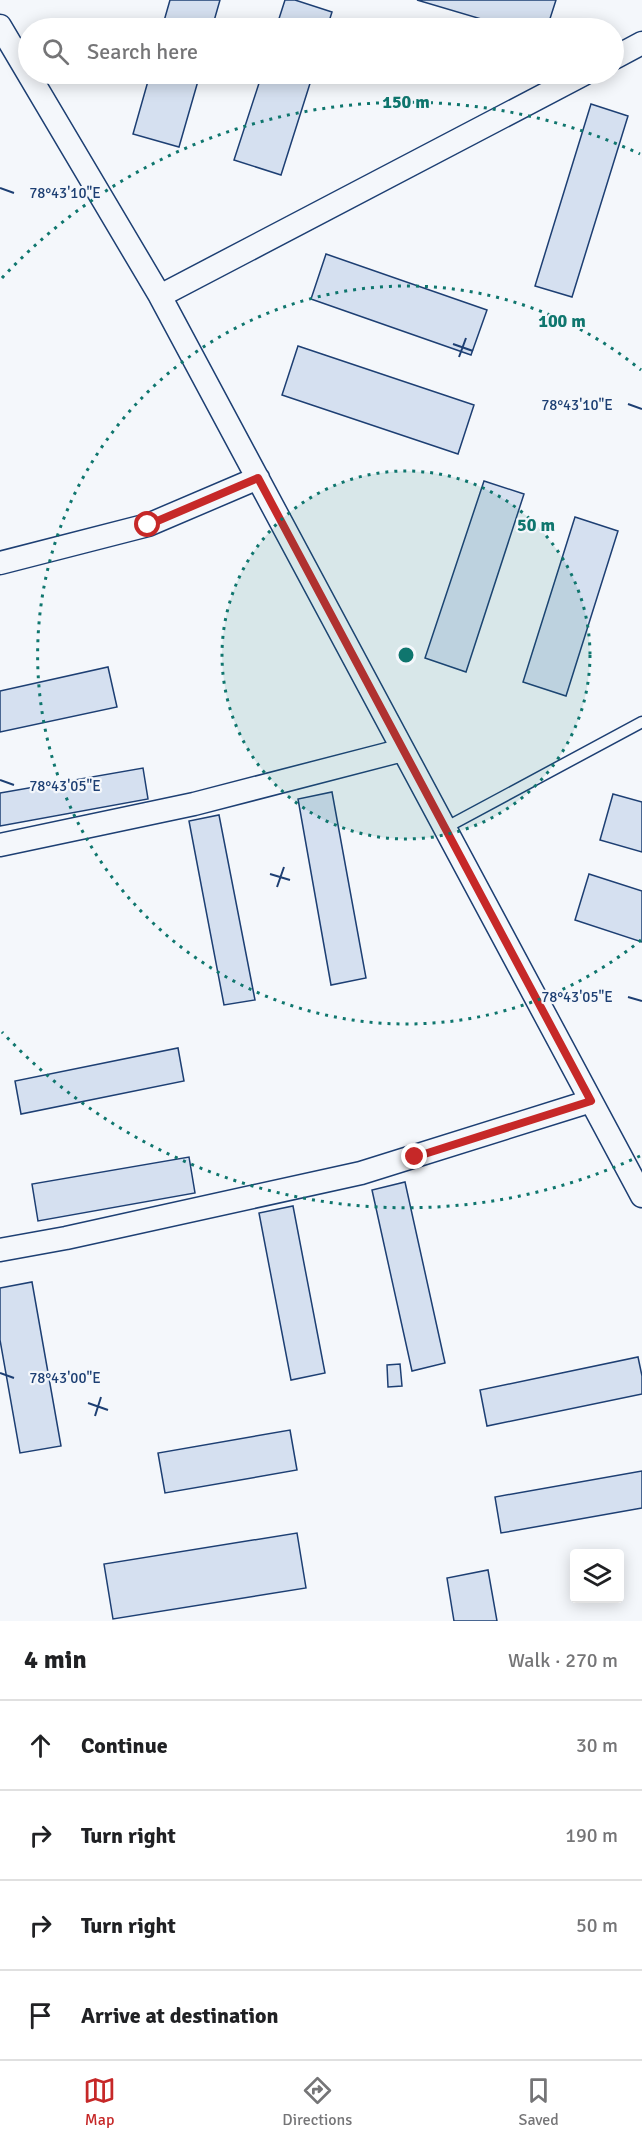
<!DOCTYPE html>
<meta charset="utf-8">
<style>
:root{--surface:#fff;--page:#f6f6f6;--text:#202124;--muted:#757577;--line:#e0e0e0;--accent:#c62828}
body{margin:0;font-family:Signika,sans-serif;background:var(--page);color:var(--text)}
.controls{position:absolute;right:18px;bottom:18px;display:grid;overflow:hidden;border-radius:6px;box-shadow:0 3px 15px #0003}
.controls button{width:54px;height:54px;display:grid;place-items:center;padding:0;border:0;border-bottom:2px solid var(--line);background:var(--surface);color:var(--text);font:30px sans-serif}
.stop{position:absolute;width:18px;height:18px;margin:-14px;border:4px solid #c62828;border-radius:50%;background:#fff}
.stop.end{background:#c62828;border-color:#fff;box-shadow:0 2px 6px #0008}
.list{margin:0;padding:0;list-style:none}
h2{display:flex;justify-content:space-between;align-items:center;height:78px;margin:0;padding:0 24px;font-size:26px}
h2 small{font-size:20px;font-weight:400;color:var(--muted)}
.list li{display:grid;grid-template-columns:39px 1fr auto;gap:18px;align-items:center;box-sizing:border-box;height:90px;padding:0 24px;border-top:2px solid var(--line)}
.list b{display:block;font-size:22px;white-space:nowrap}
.list em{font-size:20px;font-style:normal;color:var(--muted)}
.icon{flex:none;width:33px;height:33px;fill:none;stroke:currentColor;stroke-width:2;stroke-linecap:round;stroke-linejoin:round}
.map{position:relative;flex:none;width:642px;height:1621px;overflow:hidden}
.search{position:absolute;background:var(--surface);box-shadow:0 3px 15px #0003;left:18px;right:18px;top:18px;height:66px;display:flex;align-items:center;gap:15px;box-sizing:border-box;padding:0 21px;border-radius:33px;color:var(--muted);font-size:22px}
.sheet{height:438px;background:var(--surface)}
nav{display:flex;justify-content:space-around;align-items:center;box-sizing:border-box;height:84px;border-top:2px solid var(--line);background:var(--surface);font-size:16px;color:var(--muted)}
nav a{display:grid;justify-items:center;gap:3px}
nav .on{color:var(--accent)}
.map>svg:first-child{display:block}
.building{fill:#d5e0f0;stroke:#1d3f73;stroke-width:1.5}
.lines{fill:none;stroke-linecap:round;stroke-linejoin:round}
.lane-casing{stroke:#1d3f73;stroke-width:13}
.street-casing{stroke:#1d3f73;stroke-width:25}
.lane{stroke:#f4f7fb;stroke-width:10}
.street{stroke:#f4f7fb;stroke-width:22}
.route{stroke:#c62828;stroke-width:8}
.ticks{fill:none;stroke:#1d3f73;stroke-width:2}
.ring{fill:none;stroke:#0f766e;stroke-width:3;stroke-dasharray:3 6}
.ticks-label{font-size:15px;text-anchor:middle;fill:#1d3f73;stroke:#f4f7fb;stroke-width:4.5;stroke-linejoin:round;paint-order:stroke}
.centre{fill:#0f766e;stroke:#f4f7fb;stroke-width:3}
.ring-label{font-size:18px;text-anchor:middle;font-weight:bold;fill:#0f766e;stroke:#f4f7fb;stroke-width:4.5;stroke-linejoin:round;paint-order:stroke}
</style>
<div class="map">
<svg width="642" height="1621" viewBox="0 0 642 1621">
<rect width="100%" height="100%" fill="#f4f7fb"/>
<!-- building -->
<path class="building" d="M170,0H220L212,28H162Z
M285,0H295L332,12L327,28H276Z
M417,0H556L547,28H512Z
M150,74H200L179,147L133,134Z
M262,74H313L281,175L234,160Z
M591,104L628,116L572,297L535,286Z
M326,254L487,310L471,355L311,299Z
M298,346L474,405L458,454L282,395Z
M484,481L524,494L466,672L425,658Z
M575,517L618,531L566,696L523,682Z
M108,667L117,707L0,732V691Z
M143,768L148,799L0,826V793Z
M332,792L366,978L331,985L298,799Z
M613,794L642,802V852L600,840Z
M219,815L255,1000L224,1005L189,821Z
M589,874L642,891V942L575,920Z
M178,1048L184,1081L21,1114L15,1081Z
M189,1157L195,1193L38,1221L32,1184Z
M405,1182L445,1363L412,1371L372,1190Z
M293,1206L325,1373L291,1380L259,1213Z
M32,1282L61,1446L20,1453L0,1340V1288Z
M638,1357L642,1376V1394L487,1426L480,1390Z
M400,1364L402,1386L388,1387L387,1365Z
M290,1430L297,1470L165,1493L158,1453Z
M642,1471V1508L501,1533L495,1497Z
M297,1533L306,1588L113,1619L104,1564Z
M488,1570L497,1621H454L447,1578Z"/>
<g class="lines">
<defs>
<path id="lane" d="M445,828L642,722"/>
<path id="street" d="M0,26L160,296L584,74
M614,58L642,43
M160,296L642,1196
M0,563L148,525L258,478
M0,845L194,804L403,750
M0,1250L66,1238L361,1173L591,1101"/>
</defs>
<!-- lane casing -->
<use href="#lane" class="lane-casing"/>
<!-- street casing -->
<use href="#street" class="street-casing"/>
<!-- lane -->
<use href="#lane" class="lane"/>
<!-- street -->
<use href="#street" class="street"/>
</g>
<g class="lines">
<!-- route -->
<path class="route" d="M148,525L258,478L591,1101L415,1157"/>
</g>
<!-- ticks -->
<path class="ticks" d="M0,188L14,193M453,344L473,351M459,357L466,338M628,404L642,409M0,780L14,785M270,874L290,880M277,887L284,867M628,997L642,1001M0,1373L14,1378M88,1403L108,1410M95,1416L101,1397"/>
<!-- distance rings -->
<circle cx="406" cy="655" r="184" fill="#0f766e" fill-opacity=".12"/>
<g class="ring">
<circle cx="406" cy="655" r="184"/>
<path d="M641 940A369 369 0 1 1 641 370"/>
<path d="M640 1156A553 553 0 0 1 2 1032M2 278A553 553 0 0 1 640 154"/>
</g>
<g class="ticks-label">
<text x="65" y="198">78°43'10"E</text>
<text x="577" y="410">78°43'10"E</text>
<text x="65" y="791">78°43'05"E</text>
<text x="577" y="1002">78°43'05"E</text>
<text x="65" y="1383">78°43'00"E</text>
</g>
<circle cx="406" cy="655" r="9" class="centre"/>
<g class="ring-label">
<text x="406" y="108">150 m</text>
<text x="562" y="327">100 m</text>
<text x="536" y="531">50 m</text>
</g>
</svg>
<div class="controls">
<button><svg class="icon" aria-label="layers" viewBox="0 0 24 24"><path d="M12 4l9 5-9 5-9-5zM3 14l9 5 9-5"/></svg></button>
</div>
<div class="stop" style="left:148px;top:525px"></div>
<div class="stop end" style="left:415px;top:1157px"></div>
<div class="search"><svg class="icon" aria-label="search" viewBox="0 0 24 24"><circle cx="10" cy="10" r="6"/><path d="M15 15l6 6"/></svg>Search here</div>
</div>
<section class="sheet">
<h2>4 min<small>Walk · 270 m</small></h2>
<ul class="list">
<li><svg class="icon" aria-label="ahead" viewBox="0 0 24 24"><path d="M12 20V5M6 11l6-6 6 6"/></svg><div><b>Continue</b></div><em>30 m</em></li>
<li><svg class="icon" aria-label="right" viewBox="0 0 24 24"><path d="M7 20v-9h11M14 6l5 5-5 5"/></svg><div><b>Turn right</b></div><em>190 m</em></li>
<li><svg class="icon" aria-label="right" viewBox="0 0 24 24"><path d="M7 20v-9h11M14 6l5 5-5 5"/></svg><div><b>Turn right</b></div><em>50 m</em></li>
<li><svg class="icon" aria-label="arrive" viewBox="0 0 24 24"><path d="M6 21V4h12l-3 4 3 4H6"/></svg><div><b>Arrive at destination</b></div></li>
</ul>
</section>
<nav>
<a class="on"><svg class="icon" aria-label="map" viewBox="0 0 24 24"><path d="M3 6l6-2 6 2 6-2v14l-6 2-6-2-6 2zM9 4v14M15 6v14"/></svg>Map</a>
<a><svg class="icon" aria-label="directions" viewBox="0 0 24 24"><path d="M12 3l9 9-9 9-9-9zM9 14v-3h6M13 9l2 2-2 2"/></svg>Directions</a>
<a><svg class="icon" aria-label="saved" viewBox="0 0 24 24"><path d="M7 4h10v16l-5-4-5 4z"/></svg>Saved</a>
</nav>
